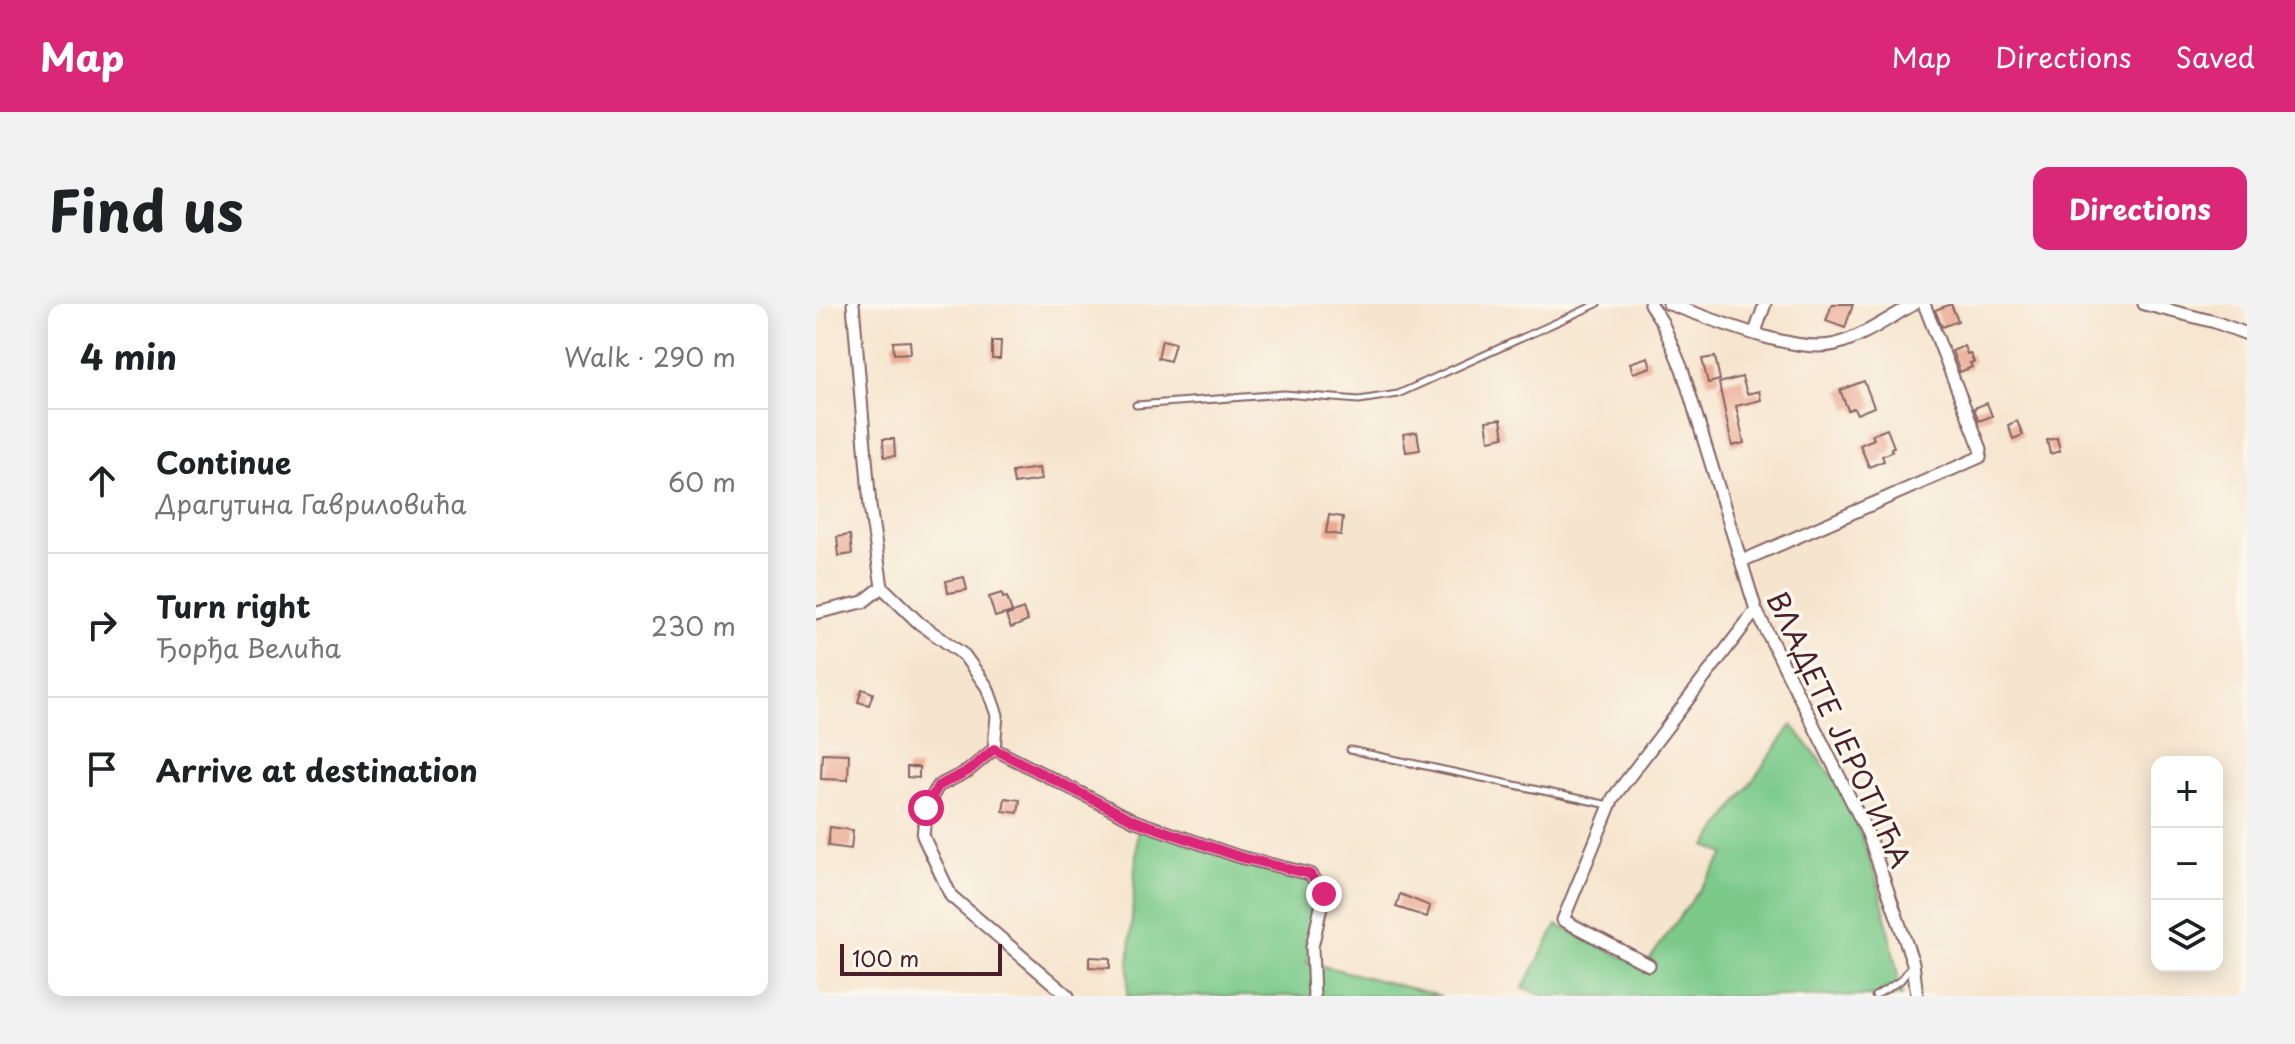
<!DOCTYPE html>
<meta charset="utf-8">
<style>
:root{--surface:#fff;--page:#f2f2f2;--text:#202124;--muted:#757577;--line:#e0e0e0;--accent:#db2777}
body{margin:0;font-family:"Playpen Sans",sans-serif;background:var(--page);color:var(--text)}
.controls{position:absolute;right:24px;bottom:24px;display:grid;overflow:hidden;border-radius:16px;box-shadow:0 4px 20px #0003}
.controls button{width:72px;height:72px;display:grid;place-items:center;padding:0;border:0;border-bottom:2px solid var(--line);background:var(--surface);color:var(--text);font:40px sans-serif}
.scale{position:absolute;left:24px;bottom:20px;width:162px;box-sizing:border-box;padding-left:8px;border:4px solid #4a1f2b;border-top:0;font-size:22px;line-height:28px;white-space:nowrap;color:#4a1f2b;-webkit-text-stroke:6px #fbf7ec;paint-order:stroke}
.stop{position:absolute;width:24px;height:24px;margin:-18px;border:6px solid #db2777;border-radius:50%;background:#fff}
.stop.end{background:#db2777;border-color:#fff;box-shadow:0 2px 8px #0008}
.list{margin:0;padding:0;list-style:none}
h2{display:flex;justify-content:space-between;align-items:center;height:104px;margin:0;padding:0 32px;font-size:34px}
h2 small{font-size:26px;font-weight:400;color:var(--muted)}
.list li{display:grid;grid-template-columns:52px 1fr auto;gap:24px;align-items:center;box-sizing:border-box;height:144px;padding:0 32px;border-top:2px solid var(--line)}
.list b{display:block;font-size:30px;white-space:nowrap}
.list p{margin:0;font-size:26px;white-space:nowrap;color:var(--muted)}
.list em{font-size:26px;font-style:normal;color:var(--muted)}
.icon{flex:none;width:44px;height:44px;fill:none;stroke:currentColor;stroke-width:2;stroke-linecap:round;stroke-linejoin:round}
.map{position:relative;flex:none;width:1431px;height:692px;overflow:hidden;border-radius:16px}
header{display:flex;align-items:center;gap:48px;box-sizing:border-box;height:112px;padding:0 40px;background:var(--accent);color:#fff}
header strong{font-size:38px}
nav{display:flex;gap:44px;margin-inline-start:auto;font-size:28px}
.intro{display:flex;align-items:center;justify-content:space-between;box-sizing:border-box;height:192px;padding:0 48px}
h1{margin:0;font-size:56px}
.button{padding:20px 36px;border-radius:16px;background:var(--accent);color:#fff;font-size:28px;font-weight:700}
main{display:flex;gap:48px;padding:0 48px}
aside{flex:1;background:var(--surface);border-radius:16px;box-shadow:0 4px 20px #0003}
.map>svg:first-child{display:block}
.green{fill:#7bca8a;stroke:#62745a;stroke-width:2}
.building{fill:#eba991}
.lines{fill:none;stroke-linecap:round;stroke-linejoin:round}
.service-casing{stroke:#866464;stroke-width:9}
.minor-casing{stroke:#866464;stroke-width:15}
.service{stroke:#fff;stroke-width:5}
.minor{stroke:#fff;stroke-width:11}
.route{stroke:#db2777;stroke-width:10}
.labels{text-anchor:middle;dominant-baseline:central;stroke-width:7;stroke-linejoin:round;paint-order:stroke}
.street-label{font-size:28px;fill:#4a1f2b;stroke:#fbf7ec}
</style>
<header>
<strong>Map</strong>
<nav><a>Map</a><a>Directions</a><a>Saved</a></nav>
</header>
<div class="intro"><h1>Find us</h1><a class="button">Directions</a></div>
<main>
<aside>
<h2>4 min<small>Walk · 290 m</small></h2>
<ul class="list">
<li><svg class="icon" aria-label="ahead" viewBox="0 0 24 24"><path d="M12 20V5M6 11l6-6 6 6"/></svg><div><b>Continue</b><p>Драгутина Гавриловића</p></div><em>60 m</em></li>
<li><svg class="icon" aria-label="right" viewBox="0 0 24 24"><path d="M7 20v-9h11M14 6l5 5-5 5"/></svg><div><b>Turn right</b><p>Ђорђа Велића</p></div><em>230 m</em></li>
<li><svg class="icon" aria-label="arrive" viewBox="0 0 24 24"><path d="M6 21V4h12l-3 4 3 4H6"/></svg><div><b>Arrive at destination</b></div></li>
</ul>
</aside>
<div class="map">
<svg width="1431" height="692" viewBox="0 0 1431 692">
<rect width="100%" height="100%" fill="#fbf7ec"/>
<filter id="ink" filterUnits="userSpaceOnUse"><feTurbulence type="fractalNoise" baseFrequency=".0125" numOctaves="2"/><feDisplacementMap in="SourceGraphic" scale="16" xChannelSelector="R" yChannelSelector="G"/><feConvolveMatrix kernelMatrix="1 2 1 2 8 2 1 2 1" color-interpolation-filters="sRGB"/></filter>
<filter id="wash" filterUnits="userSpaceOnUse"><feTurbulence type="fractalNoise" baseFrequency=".006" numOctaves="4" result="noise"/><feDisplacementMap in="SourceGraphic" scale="32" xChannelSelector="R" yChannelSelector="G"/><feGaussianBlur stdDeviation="1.8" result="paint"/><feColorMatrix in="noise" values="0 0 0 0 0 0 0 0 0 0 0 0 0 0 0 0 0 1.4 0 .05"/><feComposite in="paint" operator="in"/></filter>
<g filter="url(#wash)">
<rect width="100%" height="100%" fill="#f6e5ce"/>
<!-- green -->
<path class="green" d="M976,421L1031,491L1063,582L1086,692H727L707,684L741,621L828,663L909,550L890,542Z
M322,520L431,556L509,576L504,611L491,658L625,692H311Z"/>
<g id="blocks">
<!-- building -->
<path class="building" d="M1016,0H1037L1029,24L1010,17Z
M1135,0L1142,17L1126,23L1119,6Z
M346,36L359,39L354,57L342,54Z
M94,37L95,49L78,50L77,38Z
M176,37H185L184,55H176Z
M1148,42L1151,50L1154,49L1158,58L1154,59L1156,63L1144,68L1136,47Z
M832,53L835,63L817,69L814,59Z
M899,53L904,76L892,79L886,55Z
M926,73L931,90L943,87L945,96L920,102L928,139L916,142L903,79Z
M1048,77L1058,103L1041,110L1038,104L1032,106L1024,86Z
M1171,99L1176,112L1163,117L1158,104Z
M685,115L688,133L673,136L670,117Z
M1201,117L1207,131L1197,135L1192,121Z
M1071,125L1078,143L1075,144L1076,148L1066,152L1068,157L1053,163L1044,141L1058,135L1056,131Z
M601,128L604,146L590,148L587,130Z
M1241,134L1244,147L1234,150L1231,136Z
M67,135H78L79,152L68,153Z
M223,164L225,176L198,180L196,168Z
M513,211L527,213L525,231L510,229Z
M34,231L36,250L23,252L21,233Z
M148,273L151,286L132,289L130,277Z
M186,289L187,294L191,293L196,308L179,313L173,293Z
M207,305L212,317L195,324L190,312Z
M46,385L57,389L53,401L42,398Z
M6,449L33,450L32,476L5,475Z
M91,463H103V474L91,473Z
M189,494L204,496L202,509L187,507Z
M14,523L37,526L35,545L12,542Z
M584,590L614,602L611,613L580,603Z
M273,653L294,654V664L273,663Z"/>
</g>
</g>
<g filter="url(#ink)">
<use href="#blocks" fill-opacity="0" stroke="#866464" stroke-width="2"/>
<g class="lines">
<defs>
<path id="service" d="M320,101L468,90L543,96L582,90L781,0
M534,446L793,501
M1059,692L1085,676L1094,664"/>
<path id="minor" d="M37,0L54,202L66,283L103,319L148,351L171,383L181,411L178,445L152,467L122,482L110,504L107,532L135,592L252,692
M834,0L846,18L866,65L940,306L1052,530L1097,659L1101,692
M853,0C895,14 979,51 1020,40C1048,32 1073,14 1098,0
M1328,0L1399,18L1431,30
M939,28L949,0
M926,257L1164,153L1165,145L1108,0
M0,309L47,298L66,283
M178,445L319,517L424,553L494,570L508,590L496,643L498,692
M833,661L747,616L797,494L940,306"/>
</defs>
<!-- service casing -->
<use href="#service" class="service-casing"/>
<!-- minor casing -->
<use href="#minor" class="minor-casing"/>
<!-- service -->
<use href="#service" class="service"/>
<!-- minor -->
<use href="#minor" class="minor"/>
</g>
</g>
<g class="lines" filter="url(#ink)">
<!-- route -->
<path class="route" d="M110,504L122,482L152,467L178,445L319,517L424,553L494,570L508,590"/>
</g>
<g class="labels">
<!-- street labels -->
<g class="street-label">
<text transform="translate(1024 425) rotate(65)">ВЛАДЕТЕ ЈЕРОТИЋА</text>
</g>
</g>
</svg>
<div class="controls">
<button>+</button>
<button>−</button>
<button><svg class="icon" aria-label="layers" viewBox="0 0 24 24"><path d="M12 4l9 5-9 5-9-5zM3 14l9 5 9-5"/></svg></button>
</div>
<div class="scale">100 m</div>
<div class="stop" style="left:110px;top:504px"></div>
<div class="stop end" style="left:508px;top:590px"></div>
</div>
</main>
